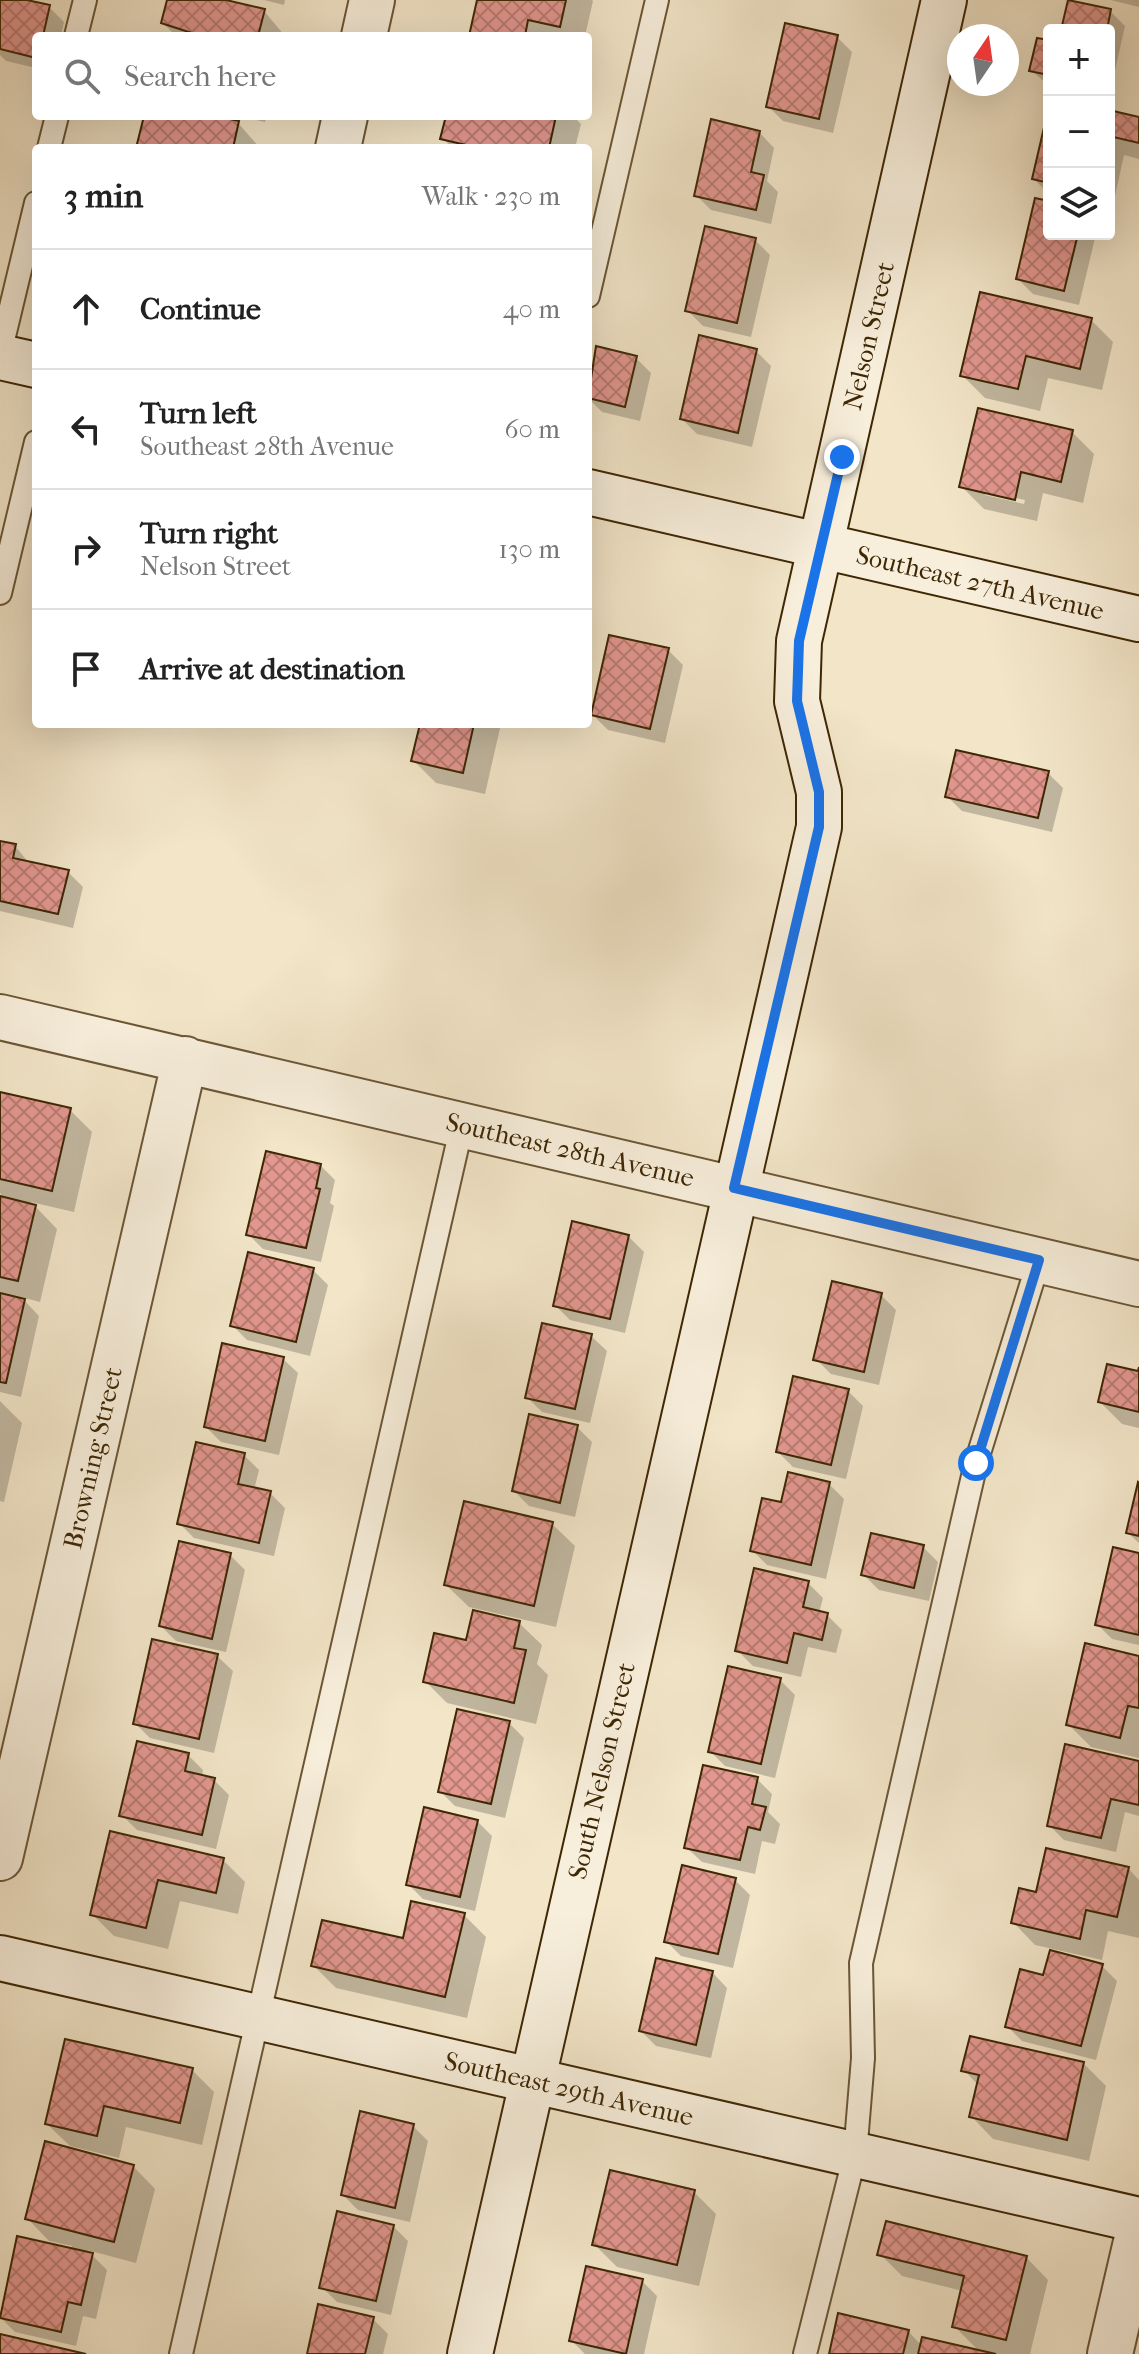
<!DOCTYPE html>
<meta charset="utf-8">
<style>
:root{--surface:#fff;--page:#f6f6f6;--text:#222;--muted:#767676;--line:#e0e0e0}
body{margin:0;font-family:"IM FELL French Canon",serif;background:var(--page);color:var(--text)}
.controls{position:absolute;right:24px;top:24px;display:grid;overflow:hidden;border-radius:8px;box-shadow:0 8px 32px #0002}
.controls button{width:72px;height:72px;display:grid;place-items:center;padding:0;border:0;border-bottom:2px solid var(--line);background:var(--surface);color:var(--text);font:40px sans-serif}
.compass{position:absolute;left:947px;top:24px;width:72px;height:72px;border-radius:50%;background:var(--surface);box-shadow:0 8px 32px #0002;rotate:13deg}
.stop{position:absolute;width:24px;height:24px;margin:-18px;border:6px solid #1a73e8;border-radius:50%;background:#fff}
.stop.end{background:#1a73e8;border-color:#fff;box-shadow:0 2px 8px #0008}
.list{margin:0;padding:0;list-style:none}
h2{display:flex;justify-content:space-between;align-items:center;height:104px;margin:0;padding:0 32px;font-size:34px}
h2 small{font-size:26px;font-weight:400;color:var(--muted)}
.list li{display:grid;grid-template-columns:52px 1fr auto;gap:24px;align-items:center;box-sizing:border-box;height:120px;padding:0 32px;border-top:2px solid var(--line)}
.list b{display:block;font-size:30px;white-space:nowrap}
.list p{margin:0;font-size:26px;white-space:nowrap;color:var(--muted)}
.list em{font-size:26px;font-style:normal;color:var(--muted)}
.icon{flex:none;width:44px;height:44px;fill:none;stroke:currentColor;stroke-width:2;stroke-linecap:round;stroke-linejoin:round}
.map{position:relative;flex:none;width:1139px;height:2354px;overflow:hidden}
.search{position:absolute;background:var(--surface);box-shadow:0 8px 32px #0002;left:32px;top:32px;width:560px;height:88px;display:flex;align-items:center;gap:20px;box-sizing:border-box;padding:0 28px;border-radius:8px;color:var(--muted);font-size:30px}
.panel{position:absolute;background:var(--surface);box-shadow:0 8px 32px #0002;left:32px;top:144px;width:560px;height:584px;border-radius:8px}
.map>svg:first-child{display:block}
.shadow{fill:#0003;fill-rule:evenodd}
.building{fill:url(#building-cross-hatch);stroke:#3e2703;stroke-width:2}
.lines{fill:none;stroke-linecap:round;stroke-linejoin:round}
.lane-casing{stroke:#6b5634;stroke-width:26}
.street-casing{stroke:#6b5634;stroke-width:48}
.secondary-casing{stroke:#3e2703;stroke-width:48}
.lane{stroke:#f7eedb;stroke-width:22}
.street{stroke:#f7eedb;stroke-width:44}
.secondary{stroke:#f7eedb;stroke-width:44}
.route{stroke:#1a73e8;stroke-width:10}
.labels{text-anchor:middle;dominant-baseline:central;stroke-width:6;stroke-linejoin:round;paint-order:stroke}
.street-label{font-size:26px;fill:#3e2703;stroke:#f7eedb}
</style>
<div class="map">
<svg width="1139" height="2354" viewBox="0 0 1139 2354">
<defs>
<pattern id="building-cross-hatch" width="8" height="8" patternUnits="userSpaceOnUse" patternTransform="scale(2)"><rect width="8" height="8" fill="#e2978f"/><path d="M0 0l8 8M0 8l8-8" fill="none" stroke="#b97b73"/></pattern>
</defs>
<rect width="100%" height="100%" fill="#f2e5c8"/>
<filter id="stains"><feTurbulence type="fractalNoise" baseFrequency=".0025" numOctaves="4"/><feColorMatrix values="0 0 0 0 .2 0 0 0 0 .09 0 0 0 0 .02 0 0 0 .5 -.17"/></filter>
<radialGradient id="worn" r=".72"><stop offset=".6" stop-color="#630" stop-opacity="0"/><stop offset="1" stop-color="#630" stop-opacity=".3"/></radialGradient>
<!-- shadow -->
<path class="shadow" d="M2,0L49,7L64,22L61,36H36V68L6,61L0,55Z
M169,0H217L264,11L285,36H176L163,23Z
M264,0H285L284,5Z
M479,0H592L593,1L585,36H471Z
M1111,0H1139V7Z
M1110,11L1125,26L1109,97V30H1063Z
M837,37L852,52L833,133L783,121L768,106Z
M1049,42V86L1031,70Z
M1109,112L1139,119V159L1124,155L1111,214Z
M1049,115V194L1034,179Z
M146,116H208L238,123L260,148H138Z
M238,116H267L265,122Z
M448,116H573L581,124L575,148H452L443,138Z
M759,132L774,148L767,181L778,192L771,224L711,210L696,195Z
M1049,203V234H1096L1079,305L1033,294L1018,279Z
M755,240L770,255L751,337L703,326L688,311Z
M1091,320L1113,342L1102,390L1048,378L1040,411L985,398L962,375Z
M598,349L636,358L651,373L640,421L602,412L588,398Z
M756,351L771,366L752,447L697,434L682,419Z
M1072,432L1094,454L1083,503L1043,493L1037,521L984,509L962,487ZM985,491L1025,500L1024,504L985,495Z
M668,650L683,665L665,743L608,730L593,715Z
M422,724H501L485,794L436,783L413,760Z
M1048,773L1063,788L1052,832L962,811L947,796Z
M0,843L15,846L29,863L68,872L83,887L73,928L0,911Z
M0,1094L70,1110L92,1132L74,1212L31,1202L57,1229L40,1302L21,1297L39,1316L21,1397L0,1392V1198L6,1200L0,1193Z
M320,1165L335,1180L330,1203L334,1206L321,1262L263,1249L248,1234Z
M628,1236L644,1252L625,1333L570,1320L555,1305Z
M313,1270L328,1285L310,1356L247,1340L232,1325Z
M881,1295L896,1310L879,1385L831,1374L816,1359Z
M591,1336L607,1351L590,1423L542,1412L527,1397Z
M282,1358L298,1373L279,1455L221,1442L206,1427Z
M1139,1373V1428L1122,1424L1100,1402Z
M848,1391L863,1406L846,1479L793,1467L778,1452Z
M0,1401L22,1423L4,1502L0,1501Z
M577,1427L592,1442L575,1517L529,1506L514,1491Z
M244,1455L259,1470L254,1490L270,1493L285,1508L274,1556L194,1538L179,1523Z
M829,1484L844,1499L826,1579L767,1565L752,1550L782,1505Z
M1139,1486V1543L1128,1533Z
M552,1524L575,1546L556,1627L469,1607L446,1585Z
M923,1547L938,1562L929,1601L879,1590L864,1575Z
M230,1555L245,1570L226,1652L176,1641L161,1626Z
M1139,1555V1645L1112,1639L1097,1624Z
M808,1583L823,1598L819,1613L827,1615L842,1630L836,1653L808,1647L801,1677L753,1666L738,1651Z
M519,1623L542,1645L537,1664L548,1675L536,1724L447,1703L425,1681L468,1643Z
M217,1656L233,1671L214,1753L150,1738L135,1723Z
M1139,1658V1758L1091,1747L1068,1724Z
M780,1680L795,1695L775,1778L725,1766L710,1751Z
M509,1723L524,1738L505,1818L455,1806L440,1791Z
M188,1755L203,1770L202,1777L214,1780L229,1795L216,1849L137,1830L122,1815Z
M1139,1763V1816L1125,1812L1116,1852L1064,1840L1049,1825Z
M757,1779L772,1794L768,1812L780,1824L775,1844L762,1841L755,1874L702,1862L686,1847Z
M477,1821L492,1836L475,1911L423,1899L408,1884Z
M111,1834L223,1860L245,1882L238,1914L180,1901L168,1949L114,1936L92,1914Z
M1128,1868L1139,1880V1938L1108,1931L1102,1960L1035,1945L1013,1922L1038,1894Z
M735,1880L750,1895L733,1968L681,1956L666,1941Z
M464,1915L486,1937L467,2018L336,1988L314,1966L404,1941Z
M1102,1966L1117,1981L1096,2060L1022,2041L1007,2026L1045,1978Z
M712,1972L727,1988L711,2058L656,2046L641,2031Z
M1084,2064L1106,2086L1089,2161L993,2139L971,2116L978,2085L964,2070Z
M192,2070L214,2092L202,2145L126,2127L119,2158L70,2146L47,2124Z
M413,2126L428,2141L410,2222L358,2210L343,2195Z
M133,2166L155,2189L136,2263L87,2250L107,2270L96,2319L83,2316L76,2346L15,2332L0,2317L18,2238L71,2250L72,2246L49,2241L27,2218Z
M694,2192L716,2214L699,2286L617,2267L595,2245Z
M393,2226L408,2241L391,2315L337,2302L322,2287Z
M880,2254L1026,2257L1048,2280L1030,2354H831L908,2331L922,2346L980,2352L954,2326L963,2291L902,2276Z
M642,2281L657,2296L644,2354H585L571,2340Z
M373,2319L388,2334L383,2354H309Z"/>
<!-- building -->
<path class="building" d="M0,0H27L50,5L43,36H36V58L0,49Z
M167,0H226L265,9L258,36H201L161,23Z
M477,0H566L560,27L528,20L525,36H469Z
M1068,0L1111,9L1107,30H1061Z
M785,23L838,35L819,119L766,107Z
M1037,38L1049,40V75L1029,71Z
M1049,106V183L1032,179Z
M1109,110L1139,117V143L1109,136Z
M144,116H217L239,121L233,148H136Z
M446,116H556L549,148H479L440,139Z
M711,119L760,131L751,172L764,175L756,210L694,196Z
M1035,198L1049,201V234H1078L1064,291L1016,279Z
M705,226L756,238L737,323L685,311Z
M980,292L1092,318L1080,369L1026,356L1018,389L960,376Z
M699,335L757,349L738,433L680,419Z
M596,346L637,356L625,407L588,398Z
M978,408L1073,430L1061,482L1021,472L1015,500L959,487Z
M609,635L669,648L650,729L591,715Z
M420,724H474L463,773L411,761Z
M956,750L1049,771L1038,818L945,797Z
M0,841L16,844L13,858L69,870L58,914L0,901Z
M0,1092L71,1108L52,1191L0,1179Z
M266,1151L321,1164L316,1188L320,1189L306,1248L246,1235Z
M0,1196L36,1205L18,1281L0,1277Z
M572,1221L629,1235L610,1319L553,1306Z
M248,1252L314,1268L296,1342L230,1326Z
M832,1281L882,1293L864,1372L813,1360Z
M0,1293L25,1299L6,1383L0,1382Z
M542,1323L592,1334L575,1409L525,1398Z
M222,1343L284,1357L265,1441L204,1427Z
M1107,1364L1138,1371L1139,1367V1412L1098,1402Z
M793,1376L849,1389L831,1465L776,1452Z
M529,1414L578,1425L560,1503L512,1491Z
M196,1442L245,1453L238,1484L271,1491L259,1543L177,1524Z
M788,1472L830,1482L811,1565L750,1551L762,1498L781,1502Z
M1138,1482L1139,1483V1536L1126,1533Z
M464,1501L553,1522L534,1606L444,1585Z
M871,1533L924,1545L914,1588L861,1575Z
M179,1541L231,1553L212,1639L159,1626Z
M1113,1547L1139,1553V1635L1095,1625Z
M754,1568L809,1581L803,1607L828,1613L822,1640L794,1633L787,1663L735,1651Z
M473,1610L520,1621L514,1648L526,1650L514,1703L423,1682L434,1633L466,1640Z
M152,1639L218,1654L199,1739L133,1724Z
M1085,1643L1139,1656V1708L1128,1706L1120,1738L1066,1725Z
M728,1666L781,1678L761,1764L708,1752Z
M457,1709L510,1721L491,1804L438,1792Z
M137,1741L189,1753L185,1771L215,1778L202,1835L119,1816Z
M1065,1744L1139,1761V1805L1111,1799L1101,1838L1047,1826Z
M703,1765L758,1777L752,1804L766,1807L760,1830L748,1827L740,1860L684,1848Z
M424,1807L478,1820L460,1897L406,1885Z
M110,1831L224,1858L216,1893L158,1880L146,1928L90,1915Z
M1046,1848L1129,1867L1117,1917L1086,1910L1080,1939L1011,1923L1019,1888L1036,1892Z
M682,1865L736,1878L718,1954L664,1942Z
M411,1901L465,1913L445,1997L311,1966L322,1920L403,1938Z
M1050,1950L1103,1964L1081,2046L1005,2027L1020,1969L1043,1975Z
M656,1958L713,1971L696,2045L639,2031Z
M970,2036L1084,2062L1067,2140L969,2117L979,2075L961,2071Z
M65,2039L193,2068L180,2123L104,2106L97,2136L45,2124Z
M360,2111L414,2124L395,2208L341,2195Z
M45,2141L134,2165L114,2242L25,2219Z
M610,2170L695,2190L677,2265L592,2245Z
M337,2211L394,2225L376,2301L319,2288Z
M886,2221L1027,2256L1006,2340L952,2327L964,2276L877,2255Z
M17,2236L93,2253L81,2305L68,2302L61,2332L0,2318Z
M586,2266L643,2279L626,2354L569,2341Z
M318,2304L374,2317L365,2354H307Z
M838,2313L909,2330L903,2354H829Z
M0,2334L86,2354H0Z
M922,2337L996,2354H918Z"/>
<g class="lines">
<defs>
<path id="lane" d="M76,36L85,0
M49,148L57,116
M588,296L657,0
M0,353L36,203
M0,593L36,442
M181,2354L462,1125
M805,2354L855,2155L863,2058L861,1963L976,1463L1039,1260"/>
<path id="street" d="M364,36L372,0
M338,148L345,116
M0,1017L1139,1284
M0,1858L185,1059
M1110,2354L1139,2229"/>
<path id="secondary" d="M0,357L36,365
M588,492L1139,619
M0,1958L1139,2220
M470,2354L819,827V792L797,701L799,641L944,0"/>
</defs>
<!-- lane casing -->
<use href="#lane" class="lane-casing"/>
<!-- street casing -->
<use href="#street" class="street-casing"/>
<!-- secondary casing -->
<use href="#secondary" class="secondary-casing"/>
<!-- lane -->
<use href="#lane" class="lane"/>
<!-- street -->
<use href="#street" class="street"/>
<!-- secondary -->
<use href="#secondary" class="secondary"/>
</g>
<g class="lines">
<!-- route -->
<path class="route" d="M842,457L799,641L797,701L819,792V827L734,1188L1039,1260L976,1463"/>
</g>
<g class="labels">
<!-- street labels -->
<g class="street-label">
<text transform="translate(869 336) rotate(-77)">Nelson Street</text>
<text transform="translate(980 583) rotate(13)">Southeast 27th Avenue</text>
<text transform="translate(570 1150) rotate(13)">Southeast 28th Avenue</text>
<text transform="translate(93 1458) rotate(-77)">Browning Street</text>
<text transform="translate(602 1771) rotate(-77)">South Nelson Street</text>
<text transform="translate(569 2089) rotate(13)">Southeast 29th Avenue</text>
</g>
</g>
<rect width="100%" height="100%" filter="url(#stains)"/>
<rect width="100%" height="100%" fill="url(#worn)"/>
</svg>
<div class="controls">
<button>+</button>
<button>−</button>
<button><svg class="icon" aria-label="layers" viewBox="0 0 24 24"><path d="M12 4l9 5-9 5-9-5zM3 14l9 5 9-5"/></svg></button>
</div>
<svg class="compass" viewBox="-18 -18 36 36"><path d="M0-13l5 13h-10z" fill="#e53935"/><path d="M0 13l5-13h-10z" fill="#767676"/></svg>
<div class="stop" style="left:976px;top:1463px"></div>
<div class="stop end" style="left:842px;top:457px"></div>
<div class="search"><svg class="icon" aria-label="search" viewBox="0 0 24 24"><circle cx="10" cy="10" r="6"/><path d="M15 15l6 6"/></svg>Search here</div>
<section class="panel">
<h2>3 min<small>Walk · 230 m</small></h2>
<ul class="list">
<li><svg class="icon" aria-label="ahead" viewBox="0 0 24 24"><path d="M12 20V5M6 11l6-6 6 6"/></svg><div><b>Continue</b></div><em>40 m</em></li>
<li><svg class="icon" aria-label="left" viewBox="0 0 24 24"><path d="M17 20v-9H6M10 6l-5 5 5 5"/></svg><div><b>Turn left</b><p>Southeast 28th Avenue</p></div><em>60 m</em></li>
<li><svg class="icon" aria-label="right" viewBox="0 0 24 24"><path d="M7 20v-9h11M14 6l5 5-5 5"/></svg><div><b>Turn right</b><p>Nelson Street</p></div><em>130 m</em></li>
<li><svg class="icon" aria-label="arrive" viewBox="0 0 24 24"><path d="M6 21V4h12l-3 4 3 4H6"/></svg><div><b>Arrive at destination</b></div></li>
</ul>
</section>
</div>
